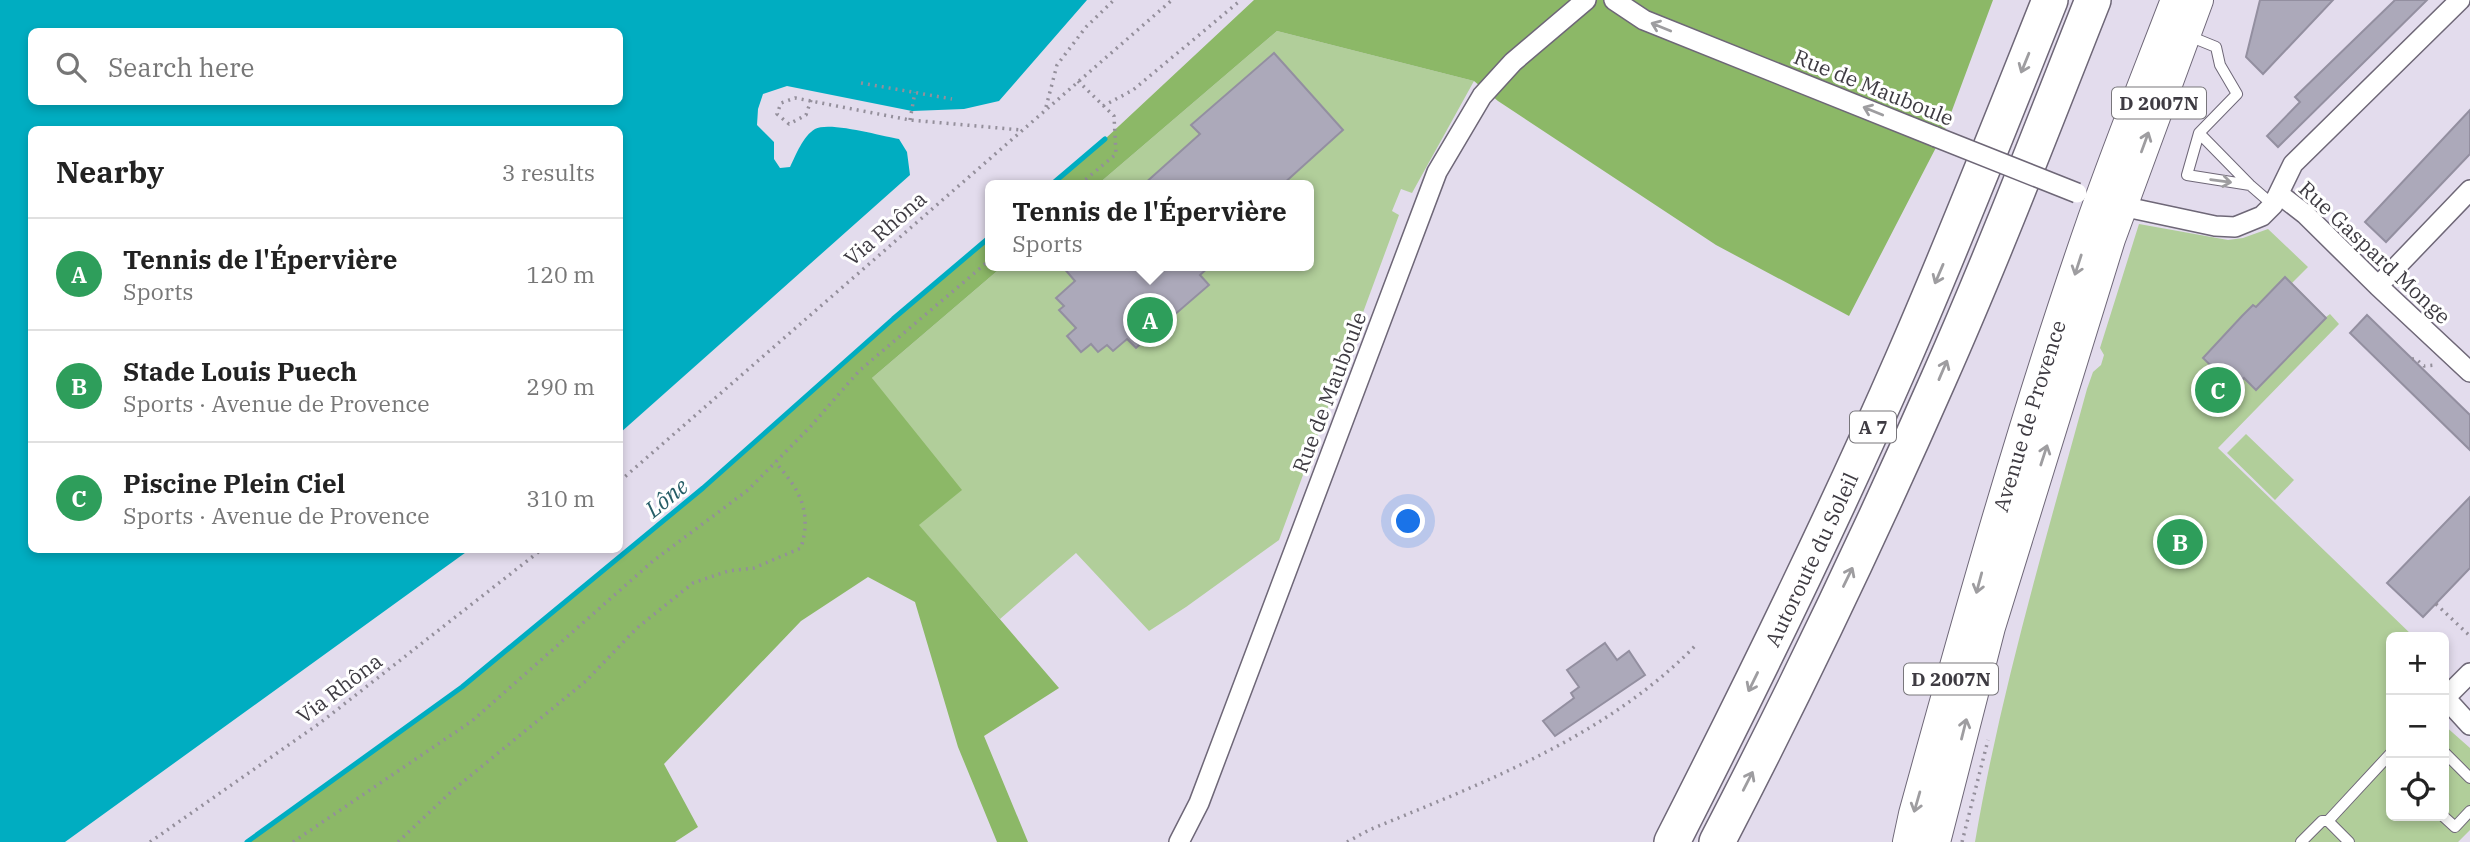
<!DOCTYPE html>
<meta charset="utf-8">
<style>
:root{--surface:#fff;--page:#f6f6f6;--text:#222;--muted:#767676;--line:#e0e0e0;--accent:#ea580c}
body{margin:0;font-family:"IBM Plex Serif",serif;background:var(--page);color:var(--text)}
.controls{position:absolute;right:21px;bottom:21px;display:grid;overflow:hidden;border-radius:10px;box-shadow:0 4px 10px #0003}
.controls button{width:63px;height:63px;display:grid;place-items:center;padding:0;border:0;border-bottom:2px solid var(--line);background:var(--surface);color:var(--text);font:35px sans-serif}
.you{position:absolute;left:1409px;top:522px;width:24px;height:24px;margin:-18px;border:5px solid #fff;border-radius:50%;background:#1a73e8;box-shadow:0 0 0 10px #1a73e833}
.badge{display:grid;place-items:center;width:46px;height:46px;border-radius:50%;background:var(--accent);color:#fff;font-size:23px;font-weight:700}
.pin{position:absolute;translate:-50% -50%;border:4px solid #fff;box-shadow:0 2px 7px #0006}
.popup{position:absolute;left:985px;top:180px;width:329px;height:91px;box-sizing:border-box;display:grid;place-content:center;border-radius:10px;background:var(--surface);filter:drop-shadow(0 2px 5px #0005);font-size:23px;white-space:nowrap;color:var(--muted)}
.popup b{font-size:26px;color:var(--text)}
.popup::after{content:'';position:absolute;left:50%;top:100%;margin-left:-14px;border:14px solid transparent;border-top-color:var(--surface)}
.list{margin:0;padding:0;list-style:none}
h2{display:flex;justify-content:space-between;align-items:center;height:91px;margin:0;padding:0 28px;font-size:30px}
h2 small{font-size:23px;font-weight:400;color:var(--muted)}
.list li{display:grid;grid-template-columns:46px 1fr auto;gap:21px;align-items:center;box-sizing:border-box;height:112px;padding:0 28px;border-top:2px solid var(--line)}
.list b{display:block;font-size:26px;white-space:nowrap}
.list p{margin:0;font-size:23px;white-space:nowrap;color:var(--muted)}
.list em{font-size:23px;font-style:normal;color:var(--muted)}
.icon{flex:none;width:38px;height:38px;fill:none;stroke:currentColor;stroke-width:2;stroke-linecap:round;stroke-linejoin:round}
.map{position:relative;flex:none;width:2470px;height:842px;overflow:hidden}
.search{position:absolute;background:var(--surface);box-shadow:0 4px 10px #0003;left:28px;top:28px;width:595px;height:77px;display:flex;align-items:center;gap:18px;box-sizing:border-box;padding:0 24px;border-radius:10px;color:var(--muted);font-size:26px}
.panel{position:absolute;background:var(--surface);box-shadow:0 4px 10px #0003;left:28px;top:126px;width:595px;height:427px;border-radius:10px}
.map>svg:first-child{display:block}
.green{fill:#b1ce9a}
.forest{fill:#8cb867}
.water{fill:#00adc1;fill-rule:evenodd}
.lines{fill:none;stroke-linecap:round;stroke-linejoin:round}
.stream{stroke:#00adc1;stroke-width:5}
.building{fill:#aca9ba;stroke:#938fa0;stroke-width:2}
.lane-casing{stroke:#6e6777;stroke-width:12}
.street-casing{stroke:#6e6777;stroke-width:22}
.primary-casing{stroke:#6e6777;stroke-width:32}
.highway-casing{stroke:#6e6777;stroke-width:38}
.path{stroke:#948f9b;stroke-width:3.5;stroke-dasharray:2 5;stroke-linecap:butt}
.lane{stroke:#fff;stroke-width:10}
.street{stroke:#fff;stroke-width:19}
.primary{stroke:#fff;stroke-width:30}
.highway{stroke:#fff;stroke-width:35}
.street-bridge-casing{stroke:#6e6777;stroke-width:22;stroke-linecap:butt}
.street-bridge{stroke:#fff;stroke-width:19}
.oneway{stroke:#9e9da0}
.labels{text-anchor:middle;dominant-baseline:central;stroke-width:6;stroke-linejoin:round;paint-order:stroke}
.shield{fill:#fff;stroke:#78767b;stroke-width:2}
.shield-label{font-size:19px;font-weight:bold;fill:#3e3b42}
.street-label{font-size:21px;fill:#3e3b42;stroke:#fff}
.water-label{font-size:23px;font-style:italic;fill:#265e67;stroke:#fff}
</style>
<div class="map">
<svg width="2470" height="842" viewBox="0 0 2470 842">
<rect width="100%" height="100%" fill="#e3dced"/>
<!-- green -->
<path class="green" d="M1277,31L1474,81L1412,193L1401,189L1392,211L1399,215L1279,540L1186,607L1149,631L1076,553L1000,619L918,525L872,378L1003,266H1309V185H1097Z
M2139,224L2228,240L2243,238L2268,229L2308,267L2292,283L2326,317L2330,314L2339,324L2218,448L2414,637H2391V816H2444V725L2470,748V830L2458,842H1975C2001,689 2046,539 2087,389L2093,372L2101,365L2104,355L2100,348Z
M2246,434L2294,480L2275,500L2227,453Z"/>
<!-- forest -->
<path class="forest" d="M1254,0H1993L1944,132L1849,316L1716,245L1498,101L1474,81L1277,31L1097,185H1051L1105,139Z
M991,236V266H1003L872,378L962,490L919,525L1059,688L984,736L1028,842H997L958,747L915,602L868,577L801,621L664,764L698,827L675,842H247L462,687L703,488L893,319Z"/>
<!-- water -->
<path class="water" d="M0,0H1087L999,101L964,109L912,111L787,86L763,94L758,109L757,125L774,142V159L780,168L790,167C796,155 803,136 815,129C829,121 882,136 899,139L907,152L910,175L620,433V130H32V550H469L65,842H0ZM32,32H620V102H32Z"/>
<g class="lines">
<!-- stream -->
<path class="stream" d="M1051,185L1105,139
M247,842L462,687L703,488L893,319L991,236"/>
</g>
<!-- building -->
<path class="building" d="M2260,0H2333L2263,74L2246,57Z
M2395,0H2427L2278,147L2267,136L2300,102L2295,97Z
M1274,53L1343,130L1282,185H1143L1200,134L1191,125Z
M2470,110V154L2386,242L2365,222Z
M1062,266H1210L1200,275L1209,285L1136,348L1127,339L1113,351L1107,345L1098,352L1091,344L1081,352L1067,336L1076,328L1059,310L1064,306L1056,298L1075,281Z
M2285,277L2326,318L2256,390L2244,378L2234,388L2203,358L2242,316L2253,305L2256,307Z
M2367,315L2470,415V450L2350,333Z
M2470,497V568L2423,617L2387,583Z
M1605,643L1617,660L1629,651L1645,675L1555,736L1543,721L1574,698L1571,693L1579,687L1567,670Z"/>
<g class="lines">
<defs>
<path id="lane" d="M2189,36L2216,47L2220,65L2237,94L2199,133L2187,175L2250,185
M2199,133L2250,185L2273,205
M2444,752L2470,778
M2443,816L2455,827L2470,811
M2301,842L2322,821H2328
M2349,842L2328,821L2391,753"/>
<path id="street" d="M1614,0L1644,20L1936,137
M2279,194L2305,214L2378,286L2470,372
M2112,204L2215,226L2235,227L2262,216L2273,205L2293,164L2460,0
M2378,286L2470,190
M2470,673L2450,693L2448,701L2470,725
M1179,842L1199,803L1437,172L1482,96L1513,62L1586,0"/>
<g id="primary">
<path id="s1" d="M1908,842L1914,814C1969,614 2025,414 2093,219C2119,145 2148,73 2176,0"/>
<path d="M1935,842L1990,627L2110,239L2198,0"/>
</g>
<g id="highway">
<path id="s2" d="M1672,842C1753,683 1832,522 1903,359C1955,240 2002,120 2050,0"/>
<path d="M1717,842C1796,690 1870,535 1939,378C1994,254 2043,126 2093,0"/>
</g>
</defs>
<!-- lane casing -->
<use href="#lane" class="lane-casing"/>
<!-- street casing -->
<use href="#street" class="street-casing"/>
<!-- primary casing -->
<use href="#primary" class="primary-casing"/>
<!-- highway casing -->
<use href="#highway" class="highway-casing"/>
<!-- path -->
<path class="path" d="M1078,81L1114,116L1116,154L1079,185
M861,83L952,99
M811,100L806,115L789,124L777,114L781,103L795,98L910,120L1021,130
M1103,106L1133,90L1241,0
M1046,107L1057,65L1086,27L1114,0
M910,120L915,92
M2412,359H2416L2424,366L2435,365
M620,481L1172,0
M2436,604L2470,636
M150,842L320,723L541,550
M293,842L472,721L653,561L748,490L811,426L859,371L991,259
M398,842L453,790L586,681L637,628L693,583L728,571L754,568L801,548C812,511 800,490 775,462
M1347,842L1369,830C1485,782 1606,737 1696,645
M1962,842L1988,740"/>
<!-- lane -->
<use href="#lane" class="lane"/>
<!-- street -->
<use href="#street" class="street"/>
<!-- primary -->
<use href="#primary" class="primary"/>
<!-- highway -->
<use href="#highway" class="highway"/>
<defs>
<path id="street-bridge" d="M1936,137L2077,193"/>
</defs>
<!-- street-bridge casing -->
<use href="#street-bridge" class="street-bridge-casing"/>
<!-- street-bridge -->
<use href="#street-bridge" class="street-bridge"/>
</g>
<!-- one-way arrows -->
<defs><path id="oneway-shaft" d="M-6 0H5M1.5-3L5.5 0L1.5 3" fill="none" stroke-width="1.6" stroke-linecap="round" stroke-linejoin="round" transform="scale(1.75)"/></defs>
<g class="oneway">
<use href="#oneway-shaft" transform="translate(1661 27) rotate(-158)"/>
<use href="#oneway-shaft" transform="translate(2025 63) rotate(112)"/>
<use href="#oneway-shaft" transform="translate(1873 111) rotate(-158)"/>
<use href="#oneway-shaft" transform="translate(2145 142) rotate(-70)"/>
<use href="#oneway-shaft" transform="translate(2221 181) rotate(8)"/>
<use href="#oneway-shaft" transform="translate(2078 265) rotate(108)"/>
<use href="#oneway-shaft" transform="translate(1939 274) rotate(113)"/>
<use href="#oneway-shaft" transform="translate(1943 370) rotate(-67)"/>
<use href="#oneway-shaft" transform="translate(2044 455) rotate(-72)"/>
<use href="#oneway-shaft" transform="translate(1848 577) rotate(-64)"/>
<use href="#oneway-shaft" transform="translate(1979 583) rotate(105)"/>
<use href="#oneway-shaft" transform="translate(1753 682) rotate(116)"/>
<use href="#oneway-shaft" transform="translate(1964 729) rotate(-76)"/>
<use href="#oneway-shaft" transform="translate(1748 781) rotate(-63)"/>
<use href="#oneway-shaft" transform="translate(1917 802) rotate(106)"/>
</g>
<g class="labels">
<!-- shield labels -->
<g class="shield">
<rect x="2112" y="87.5" width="94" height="31" rx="5"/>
<rect x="1850" y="411.5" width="46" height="31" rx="5"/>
<rect x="1904" y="663.5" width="94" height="31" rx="5"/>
</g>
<g class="shield-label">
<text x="2159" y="103">D 2007N</text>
<text x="1873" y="427">A 7</text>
<text x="1951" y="679">D 2007N</text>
</g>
<!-- street labels -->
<g class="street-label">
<text transform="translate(1874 87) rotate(22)">Rue de Mauboule</text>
<text transform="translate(885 228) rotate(-41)">Via Rhôna</text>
<text transform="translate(2375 252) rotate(43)">Rue Gaspard Monge</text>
<text transform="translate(1329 392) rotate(-69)">Rue de Mauboule</text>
<text stroke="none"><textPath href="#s1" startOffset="443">Avenue de Provence</textPath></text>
<text stroke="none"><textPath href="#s2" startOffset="315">Autoroute du Soleil</textPath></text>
<text transform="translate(339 688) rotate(-37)">Via Rhôna</text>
</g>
<!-- water labels -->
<g class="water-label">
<text transform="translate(666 497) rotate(-39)">Lône</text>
</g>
</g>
</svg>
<div class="controls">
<button>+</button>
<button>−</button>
<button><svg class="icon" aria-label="locate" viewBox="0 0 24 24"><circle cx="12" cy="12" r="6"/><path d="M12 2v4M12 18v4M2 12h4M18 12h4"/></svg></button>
</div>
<div class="you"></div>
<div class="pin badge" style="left:1150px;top:320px;background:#2e9e5b">A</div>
<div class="popup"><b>Tennis de l'Épervière</b>Sports</div>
<div class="pin badge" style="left:2180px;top:542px;background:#2e9e5b">B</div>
<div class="pin badge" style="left:2218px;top:390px;background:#2e9e5b">C</div>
<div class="search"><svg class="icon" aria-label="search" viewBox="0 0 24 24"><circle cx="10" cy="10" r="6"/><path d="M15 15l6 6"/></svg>Search here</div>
<section class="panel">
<h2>Nearby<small>3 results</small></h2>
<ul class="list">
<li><span class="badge" style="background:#2e9e5b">A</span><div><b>Tennis de l'Épervière</b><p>Sports</p></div><em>120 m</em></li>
<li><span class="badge" style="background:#2e9e5b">B</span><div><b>Stade Louis Puech</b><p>Sports · Avenue de Provence</p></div><em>290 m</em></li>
<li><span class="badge" style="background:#2e9e5b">C</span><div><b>Piscine Plein Ciel</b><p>Sports · Avenue de Provence</p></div><em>310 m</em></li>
</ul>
</section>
</div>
